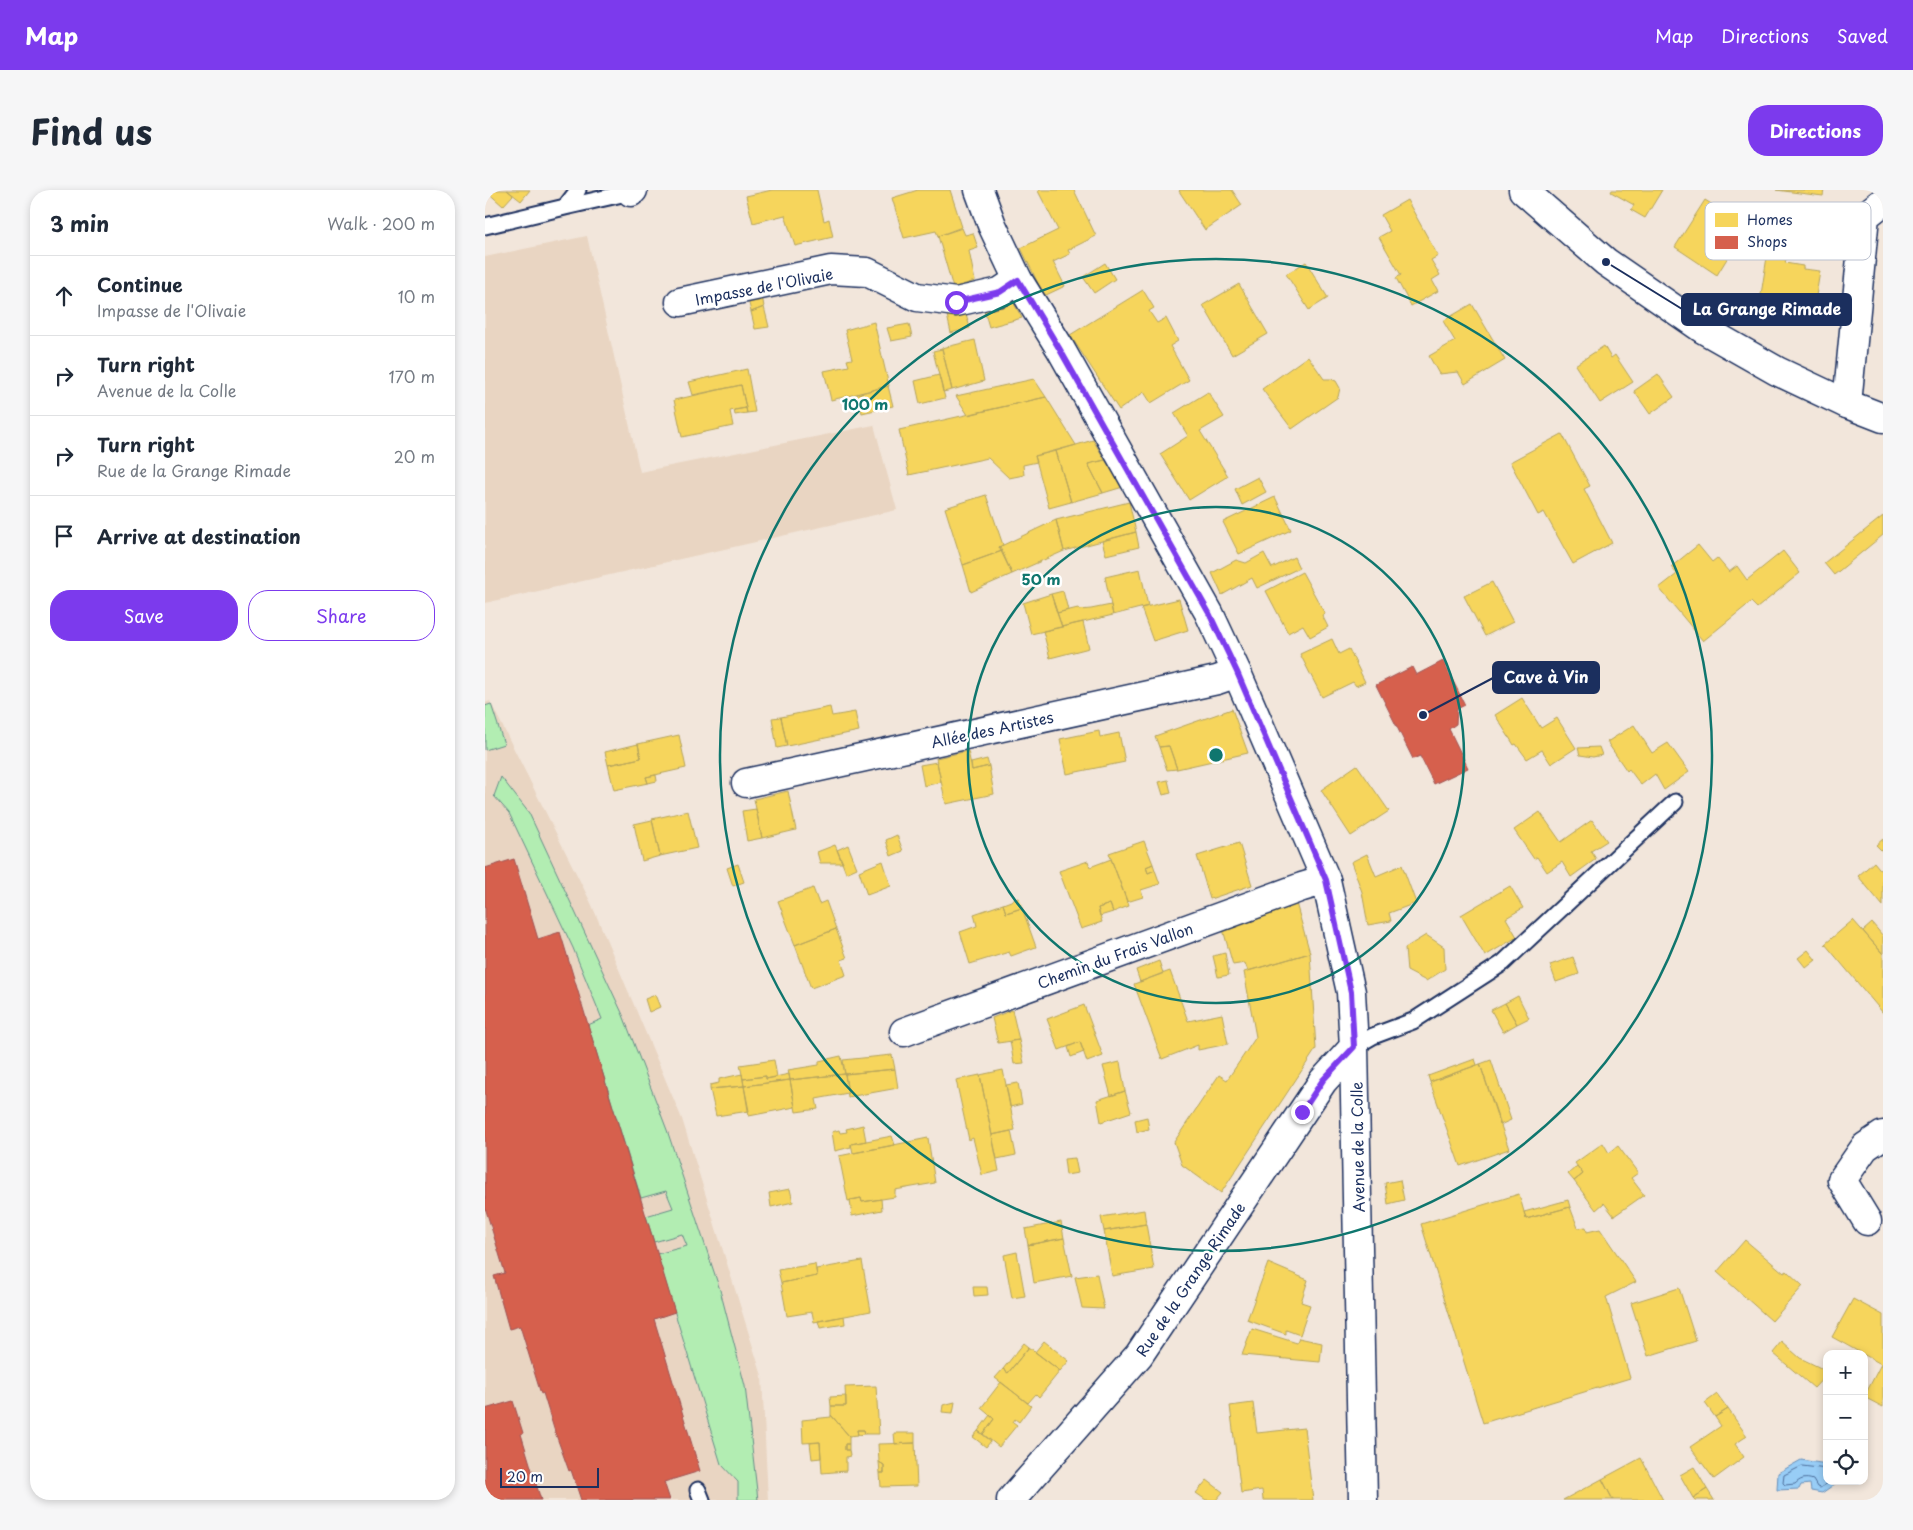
<!DOCTYPE html>
<meta charset="utf-8">
<style>
:root{--surface:#fff;--page:#f6f6f7;--text:#1f2937;--muted:#747a83;--line:#e0e1e3;--accent:#7c3aed}
body{margin:0;font-family:"Playpen Sans",sans-serif;background:var(--page);color:var(--text)}
.controls{position:absolute;right:15px;bottom:15px;display:grid;overflow:hidden;border-radius:10px;box-shadow:0 2px 8px #0003}
.controls button{width:45px;height:45px;display:grid;place-items:center;padding:0;border:0;border-bottom:1px solid var(--line);background:var(--surface);color:var(--text);font:25px sans-serif}
.scale{position:absolute;left:15px;bottom:12px;width:99px;box-sizing:border-box;padding-left:5px;border:2px solid #1b2f5e;border-top:0;font-size:14px;line-height:18px;white-space:nowrap;color:#1b2f5e;-webkit-text-stroke:4px #fff;paint-order:stroke}
.stop{position:absolute;width:15px;height:15px;margin:-11px;border:4px solid #7c3aed;border-radius:50%;background:#fff}
.stop.end{background:#7c3aed;border-color:#fff;box-shadow:0 1px 5px #0008}
.list{margin:0;padding:0;list-style:none}
h2{display:flex;justify-content:space-between;align-items:center;height:65px;margin:0;padding:0 20px;font-size:21px}
h2 small{font-size:16px;font-weight:400;color:var(--muted)}
.list li{display:grid;grid-template-columns:32px 1fr auto;gap:15px;align-items:center;box-sizing:border-box;height:80px;padding:0 20px;border-top:1px solid var(--line)}
.list b{display:block;font-size:19px;white-space:nowrap}
.list p{margin:0;font-size:16px;white-space:nowrap;color:var(--muted)}
.list em{font-size:16px;font-style:normal;color:var(--muted)}
.actions{display:flex;gap:10px;padding:15px 20px}
.actions a{flex:1;padding:11px 0;border:1px solid var(--accent);border-radius:20px;text-align:center;font-size:18px;color:var(--accent)}
.actions .main{background:var(--accent);color:#fff}
.icon{flex:none;width:28px;height:28px;fill:none;stroke:currentColor;stroke-width:2;stroke-linecap:round;stroke-linejoin:round}
.map{position:relative;flex:none;width:1398px;height:1310px;overflow:hidden;border-radius:20px}
header{display:flex;align-items:center;gap:30px;box-sizing:border-box;height:70px;padding:0 25px;background:var(--accent);color:#fff}
header strong{font-size:24px}
nav{display:flex;gap:28px;margin-inline-start:auto;font-size:18px}
.intro{display:flex;align-items:center;justify-content:space-between;box-sizing:border-box;height:120px;padding:0 30px}
h1{margin:0;font-size:35px}
.button{padding:12px 22px;border-radius:20px;background:var(--accent);color:#fff;font-size:18px;font-weight:700}
main{display:flex;gap:30px;padding:0 30px}
aside{flex:1;background:var(--surface);border-radius:20px;box-shadow:0 2px 8px #0003}
.map>svg:first-child{display:block}
.built{fill:#e9d5c2}
.green{fill:#b2edb2;stroke:#668e88}
.water{fill:#98cdf6;stroke:#668eb9}
.homes{fill:#f6d55c;stroke:#b4a35d}
.shops{fill:#d6604d;stroke:#9e5152}
.lines{fill:none;stroke-linecap:round;stroke-linejoin:round}
.shore{stroke:#4d6e9b;stroke-width:1}
.lane-casing{stroke:#1b2f5e;stroke-width:19}
.street-casing{stroke:#1b2f5e;stroke-width:31}
.secondary-casing{stroke:#1b2f5e;stroke-width:31}
.lane{stroke:#fff;stroke-width:15}
.street{stroke:#fff;stroke-width:28}
.secondary{stroke:#fff;stroke-width:28}
.route{stroke:#7c3aed;stroke-width:6}
.ring{fill:none;stroke:#0f766e;stroke-width:2.5}
.labels{text-anchor:middle;dominant-baseline:central;stroke-width:5;stroke-linejoin:round;paint-order:stroke}
.street-label{font-size:15px;fill:#1b2f5e;stroke:#fff}
.key{fill:#fff;stroke:#bbc1cf;stroke-width:1}
.key-label{font-size:14px;fill:#1b2f5e}
.centre{fill:#0f766e;stroke:#fff;stroke-width:2.5}
.ring-label{font-size:15px;text-anchor:middle;font-weight:bold;fill:#0f766e;stroke:#fff;stroke-width:5;stroke-linejoin:round;paint-order:stroke}
.leader{fill:none;stroke:#1b2f5e;stroke-width:2}
.callout-dot{fill:#1b2f5e;stroke:#fff;stroke-width:2}
.callout{fill:#1b2f5e;stroke:#1b2f5e;stroke-width:2}
.callout-label{font-size:16px;text-anchor:middle;font-weight:bold;fill:#fff}
</style>
<header>
<strong>Map</strong>
<nav><a>Map</a><a>Directions</a><a>Saved</a></nav>
</header>
<div class="intro"><h1>Find us</h1><a class="button">Directions</a></div>
<main>
<aside>
<h2>3 min<small>Walk · 200 m</small></h2>
<ul class="list">
<li><svg class="icon" aria-label="ahead" viewBox="0 0 24 24"><path d="M12 20V5M6 11l6-6 6 6"/></svg><div><b>Continue</b><p>Impasse de l'Olivaie</p></div><em>10 m</em></li>
<li><svg class="icon" aria-label="right" viewBox="0 0 24 24"><path d="M7 20v-9h11M14 6l5 5-5 5"/></svg><div><b>Turn right</b><p>Avenue de la Colle</p></div><em>170 m</em></li>
<li><svg class="icon" aria-label="right" viewBox="0 0 24 24"><path d="M7 20v-9h11M14 6l5 5-5 5"/></svg><div><b>Turn right</b><p>Rue de la Grange Rimade</p></div><em>20 m</em></li>
<li><svg class="icon" aria-label="arrive" viewBox="0 0 24 24"><path d="M6 21V4h12l-3 4 3 4H6"/></svg><div><b>Arrive at destination</b></div></li>
</ul>
<div class="actions"><a class="main">Save</a><a>Share</a></div>
</aside>
<div class="map">
<svg width="1398" height="1310" viewBox="0 0 1398 1310">
<rect width="100%" height="100%" fill="#f2e6db"/>
<filter id="ink" filterUnits="userSpaceOnUse"><feTurbulence type="fractalNoise" baseFrequency=".02" numOctaves="2"/><feDisplacementMap in="SourceGraphic" scale="10" xChannelSelector="R" yChannelSelector="G"/><feConvolveMatrix kernelMatrix="1 2 1 2 8 2 1 2 1" color-interpolation-filters="sRGB"/></filter>
<g filter="url(#ink)">
<!-- built -->
<path class="built" d="M102,46L155,282L389,235L412,320L0,413V67Z
M5,511L106,713L197,929L277,1186L283,1310H0V513Z"/>
<!-- green -->
<path class="green" d="M6,514L19,554L0,560V516Z
M16,587L44,623L138,825L182,940L235,1100L260,1196L273,1310H253V1292L236,1274L172,1064L202,1056L197,1044L169,1052L161,1026L188,1018L181,1001L156,1008L103,835L117,829L88,758L24,623L9,606Z"/>
<!-- water -->
<path class="water" d="M1316,1270L1342,1274V1291H1354L1337,1303L1326,1301L1325,1294L1316,1295L1314,1299L1292,1300L1293,1283Z"/>
<!-- homes -->
<path class="homes" d="M0,0H22L28,5L18,16Z
M22,0H45L36,11Z
M287,0H332L339,31L344,29L348,47L310,56L300,25L268,33L261,6Z
M433,0H465L477,37L453,46L451,41L419,48L407,8Z
M555,0H589L611,46L583,60L585,64L568,72L580,96L559,106L536,58L573,40L553,1Z
M695,0H747L757,15L720,40L694,1Z
M1127,0H1177L1160,28L1146,20L1149,15L1126,2Z
M1291,0H1339L1338,6Z
M922,10L953,66L946,70L955,85L947,90L953,101L926,116L911,88L916,85L894,47L905,41L896,25Z
M1220,10L1249,28L1237,47L1246,52L1238,65L1243,67L1232,85L1190,57Z
M477,38L480,45L488,43L493,58L484,61L490,91L468,98L453,46Z
M1282,67L1301,69L1300,73L1318,76V79L1335,81L1328,125L1274,117Z
M821,72L843,108L824,120L801,84Z
M620,73L630,89L609,103L598,87Z
M754,94L783,144L747,165L718,115Z
M658,100L669,118L664,121L672,133L681,128L693,151L685,156L704,190L666,213L659,202L634,220L585,145Z
M277,105L279,117L266,122L263,109Z
M527,110L537,128L504,137L498,116Z
M987,114L1020,170L980,194L973,182L954,184L944,166L970,151L958,131Z
M279,117L284,137L270,139L266,122Z
M480,120L485,138L466,143L462,125Z
M389,132L404,196L346,210L339,181L364,176L362,170L367,169L360,140Z
M424,134L427,147L406,151L402,138Z
M490,150L499,191L467,200L457,158Z
M1119,156L1126,168L1130,165L1148,192L1115,213L1090,175Z
M457,159L467,200L458,202L448,161Z
M823,166L839,189H846L851,191L855,198L853,207L807,239L777,199Z
M262,179L270,222L262,223L256,195L208,205L204,192Z
M1173,184L1189,207L1165,224L1149,201Z
M454,185L460,208L435,214L430,191Z
M549,189L561,207L483,225L471,206Z
M256,195L261,218L245,221L248,236L197,247L189,210Z
M403,196L408,216L377,223L372,204Z
M723,202L739,227L715,241L743,286L704,310L675,264L703,246L689,223Z
M561,207L591,255L550,266L552,272L538,275L539,285L524,288L503,268L424,285L414,240Z
M261,218L262,223L250,225L249,220Z
M1077,244L1105,296L1099,299L1127,353L1088,374L1059,322L1053,325L1025,272Z
M608,250L620,270L603,274L618,303L586,312L571,261Z
M571,261L586,312L564,318L550,266Z
M620,270L638,297L618,303L603,274Z
M773,287L781,302L757,315L750,299Z
M501,305L518,355L514,357L517,361L478,375L460,318Z
M790,307L806,340L754,364L738,332Z
M644,312L651,342L579,361L571,330Z
M1398,326V345L1349,385L1339,373Z
M571,330L579,361L527,384L514,357Z
M651,342L654,357L621,365L617,351Z
M1213,355L1227,372L1232,368L1244,382L1252,376L1262,390L1298,361L1315,383L1272,418L1266,412L1218,451L1174,398L1192,384L1186,377Z
M517,361L527,384L486,402L478,375Z
M779,363L787,378L809,367L814,378L772,398L767,388L737,405L727,383L751,370L761,373Z
M655,379L663,416L628,425L620,387Z
M817,382L840,424L837,425L843,437L825,447L818,435L803,443L781,401Z
M1007,392L1028,432L1000,446L979,406Z
M578,401L583,420L572,423L566,404Z
M566,404L577,437L546,444L538,413Z
M694,409L703,440L668,451L656,418Z
M626,415L628,425L577,437L572,423L593,418L594,420L606,419Z
M598,432L604,458L565,468L558,441Z
M847,449L854,464L864,459L880,492L871,496L868,492L837,507L815,464Z
M1037,508L1056,538L1072,528L1091,558L1066,574L1057,560L1042,569L1031,554L1029,555L1010,525Z
M345,517L347,526L370,522L374,541L302,556L296,527Z
M747,519L763,563L692,579L684,556L674,557L670,546Z
M296,527L302,556L292,558L287,528Z
M1149,535L1167,563L1183,553L1204,582L1179,600L1170,584L1156,595L1144,579L1142,581L1122,552Z
M614,541L615,547L634,543L640,572L582,584L575,549Z
M194,545L201,578L161,587L163,593L129,600L123,575L156,568L153,554Z
M153,554L156,568L123,575L120,562Z
M684,556L692,579L682,580L674,557Z
M1114,557L1117,565L1108,567L1095,565L1093,558Z
M483,561L487,580L504,576L509,604L461,614L451,568Z
M502,569L504,576L487,580L486,573Z
M452,572L456,592L439,596L435,575Z
M872,575L904,621L866,646L836,600Z
M171,585L172,591L163,593L161,587Z
M683,590L686,603L678,605L674,592Z
M303,601L311,640L277,648L269,609Z
M271,619L277,648L262,651L257,621Z
M203,621L212,658L175,666L167,629Z
M1055,622L1076,652L1107,630L1122,651L1106,661L1111,669L1086,687L1077,672L1062,682L1052,667L1049,669L1029,640Z
M167,630L175,666L157,671L149,634Z
M412,645L418,661L406,666L401,650Z
M1398,649V662L1391,655Z
M659,651L668,674L661,677L663,683L670,680L675,694L656,700L658,707L642,712L624,663Z
M754,653L767,695L725,709L712,666Z
M350,655L358,673H335L332,662Z
M363,655L372,678L361,683L352,660Z
M882,664L891,686L917,675L931,713L904,723L906,731L883,735L877,702L866,672Z
M626,669L644,716L628,722L625,714L613,718L617,732L596,739L574,681L603,671L605,677Z
M398,671L406,696L382,705L374,681Z
M1389,672L1398,683V716L1373,686Z
M253,674L259,692L248,696L242,678Z
M668,674L670,680L663,683L661,677Z
M1025,696L1038,718L1021,728L1032,747L1000,766L976,725Z
M328,698L334,714L341,711L351,739L310,755L293,711Z
M534,708L537,718L521,723L518,714Z
M811,713L825,763L763,781L760,773L748,775L737,736Z
M518,714L521,723L537,718L551,757L526,766L524,762L485,774L475,742L492,736L489,724Z
M625,714L628,722L615,726L613,718Z
M1368,730L1398,764V823L1340,754Z
M1387,733L1398,746V764L1378,741Z
M351,739L362,768L356,770L361,785L326,798L310,755Z
M941,745L959,757L960,779L941,791L922,781L920,758Z
M1323,760L1331,770L1321,778L1313,768Z
M740,763L744,785L733,787L728,766Z
M825,763L831,859L736,1003L697,975L689,952L734,885L742,890L771,847L759,782Z
M1088,767L1094,784L1071,792L1065,775Z
M674,771L678,783L655,792L651,780Z
M685,781L703,831L737,824L743,854L713,860V855L677,869L649,794Z
M170,805L175,817L164,822L160,809Z
M1033,806L1044,828L1032,834L1020,813Z
M1020,813L1032,834L1018,842L1006,820Z
M599,815L618,866L602,872L595,852L574,860L562,829Z
M527,820L534,850L513,853L507,828Z
M534,850L539,873L529,874L525,851Z
M595,852L599,862L586,867L583,857Z
M407,865L410,879L360,884L358,870Z
M356,866L360,884L305,890L303,880L334,875V871Z
M990,869L992,875L945,892L943,886Z
M289,870L292,887L281,889V886L258,889L255,875Z
M1006,870L1026,930L1015,935L995,874Z
M635,872L640,901L626,906L618,876Z
M995,874L1024,959L975,976L945,892Z
M410,879L413,898L363,907L360,884Z
M518,880L530,940L507,945L495,885Z
M257,884L259,896L225,899V895L234,893V889Z
M304,884L305,890L259,896L258,889L281,886V889Z
M360,884L363,903L331,909L333,919L311,922L305,890Z
M495,885L514,981L497,985L488,948L484,950L471,890Z
M305,890L310,917L264,926L259,896Z
M533,893L537,914L525,917L521,895Z
M259,896L264,921L231,926L225,899Z
M640,901L646,922L616,932L612,910Z
M662,927L664,939L652,942L650,930Z
M378,935L381,951L366,954V957L350,961L347,942L354,940L355,943L362,942L361,939Z
M526,941L531,965L512,969L507,945Z
M407,946L410,955L368,963L366,954Z
M443,948L450,993L410,1000V1007L377,1012L376,1008L363,1011L354,966Z
M1118,953L1124,963L1133,956L1153,983L1146,988L1159,1005L1129,1026L1119,1013L1111,1020L1089,991L1098,984L1090,973Z
M590,968L593,983L581,985L579,969Z
M1092,976L1098,984L1089,991L1083,984Z
M915,990L919,1010L903,1014L900,993Z
M305,999L308,1012L286,1017L284,1003Z
M1034,1004L1041,1029L1085,1017L1093,1038L1101,1037L1102,1042L1115,1039L1151,1092L1121,1107L1145,1188L998,1233L936,1034Z
M376,1008L377,1012L396,1009L397,1020L367,1026L365,1010Z
M1083,1010L1085,1017L1041,1029L1039,1022Z
M659,1020L661,1034L619,1041L616,1027Z
M576,1032L579,1048L543,1055L540,1039Z
M661,1034L669,1079L627,1086L619,1041Z
M579,1048L587,1086L549,1093L543,1055Z
M1260,1050L1299,1083L1302,1081L1318,1096L1287,1131L1232,1082Z
M532,1062L540,1106L527,1108L519,1065Z
M377,1071L386,1121L329,1132L327,1122L302,1126L296,1093L332,1086L331,1079Z
M783,1073L823,1090L816,1112L825,1115L815,1145L801,1140V1144L762,1130Z
M330,1074L332,1086L296,1093L293,1080Z
M612,1084L619,1119L597,1118L590,1087Z
M488,1097H502L503,1105L489,1106Z
M1194,1098L1211,1151L1163,1166L1146,1113Z
M1368,1109L1398,1125V1217L1379,1207L1396,1174L1347,1147Z
M359,1126L360,1134L335,1138L333,1131Z
M767,1139L812,1153L814,1148L837,1153L835,1172L757,1165Z
M559,1151L584,1171L575,1181L550,1162Z
M1297,1152L1315,1168L1342,1181V1184L1329,1198L1288,1163Z
M539,1153L544,1157L523,1183L518,1179Z
M544,1157L575,1181L554,1207L551,1204L543,1213L510,1188L518,1179L523,1183Z
M516,1192L546,1216L534,1232L530,1229L528,1232L532,1235L514,1257L498,1244L509,1229L496,1218Z
M391,1196L394,1244H380L379,1240H372L373,1245L364,1246L346,1225V1216H361L360,1197Z
M1232,1204L1243,1219L1230,1227L1220,1213Z
M361,1206V1216H346L345,1207Z
M470,1212L468,1223L457,1222L458,1215Z
M768,1213L772,1243L819,1238L828,1310H778L777,1300L756,1303L745,1216Z
M1243,1219L1262,1246L1250,1254L1259,1267L1229,1289L1205,1257L1236,1236L1230,1227Z
M346,1225L364,1246V1254H360V1260H364L365,1266L361,1267V1281L337,1283L335,1252L318,1253L317,1230L346,1227Z
M505,1225L509,1229L498,1244L493,1241Z
M372,1240H379L380,1244L373,1245Z
M493,1241L506,1251L501,1257L488,1247Z
M409,1243H430V1253L410,1254Z
M335,1252L336,1268L327,1269L325,1253Z
M430,1253L432,1296L396,1297L395,1283H399V1275L394,1272L393,1254Z
M360,1254H364V1260H360Z
M1156,1268L1178,1310H1128L1117,1289Z
M394,1272L399,1275V1283H395Z
M1209,1277L1222,1299L1208,1308L1195,1285Z
M1117,1289L1128,1310H1078Z
M722,1290L738,1302L731,1310H721L711,1303Z
M1222,1299L1229,1310H1210L1208,1308Z"/>
<!-- shops -->
<path class="shops" d="M958,471L980,515L972,519L971,534L964,539L983,578L949,594L935,566L928,569L891,495L927,477L931,485Z
M29,669L53,749L75,742L190,1122L169,1129L215,1281L179,1292L185,1310H96L86,1280L84,1281L70,1242L58,1203L56,1204L35,1136L24,1139L9,1086L20,1083L0,1017V678Z
M28,1211L38,1243L36,1244L56,1310H0V1219Z"/>
<g class="lines">
<!-- shore -->
<path class="shore" d="M1342,1279L1317,1276L1299,1285L1298,1293L1300,1295L1310,1294C1315,1289 1320,1287 1328,1290L1332,1297L1335,1298L1346,1291"/>
<defs>
<path id="lane" d="M80,17L146,2
M0,36L80,17L93,0
M869,857L888,846L928,831L1018,773L1190,612
M213,1300L217,1310"/>
<path id="street" d="M146,2L148,0
M195,112L346,80L382,82L432,107L471,112L515,102L533,90
M1362,214L1380,26L1395,14H1398
M261,593L732,490L752,483
M419,842L817,697L841,690
M1382,1031L1357,990L1380,957L1398,945
M526,1310L654,1165L838,891L869,857"/>
<path id="secondary" d="M494,0L507,35L533,90L575,158L724,423L752,483L841,690L866,802L869,857L878,1310
M1038,0L1121,72L1218,139L1292,181L1362,214L1398,228"/>
</defs>
<!-- lane casing -->
<use href="#lane" class="lane-casing"/>
<!-- street casing -->
<use href="#street" class="street-casing"/>
<!-- secondary casing -->
<use href="#secondary" class="secondary-casing"/>
<!-- lane -->
<use href="#lane" class="lane"/>
<!-- street -->
<use href="#street" class="street"/>
<!-- secondary -->
<use href="#secondary" class="secondary"/>
</g>
</g>
<g class="lines" filter="url(#ink)">
<!-- route -->
<path class="route" d="M471,112L515,102L533,90L574,158L724,423L752,482L841,690L866,802L869,857L838,890L817,922"/>
</g>
<!-- distance rings -->
<g class="ring">
<circle cx="731" cy="565" r="248"/>
<circle cx="731" cy="565" r="496"/>
</g>
<g class="labels">
<!-- street labels -->
<g class="street-label">
<text transform="translate(279 96) rotate(-11)">Impasse de l'Olivaie</text>
<text transform="translate(507 539) rotate(-12)">Allée des Artistes</text>
<text transform="translate(630 765) rotate(-20)">Chemin du Frais Vallon</text>
<text transform="translate(872 957) rotate(-91)">Avenue de la Colle</text>
<text transform="translate(705 1089) rotate(-56)">Rue de la Grange Rimade</text>
</g>
</g>
<!-- legend -->
<rect x="1220" y="12" width="166" height="58" rx="8" class="key"/>
<rect x="1230" y="23" width="23" height="14" fill="#f6d55c"/>
<rect x="1230" y="46" width="23" height="13" fill="#d6604d"/>
<g class="key-label">
<text x="1262" y="35">Homes</text>
<text x="1262" y="57">Shops</text>
</g>
<circle cx="731" cy="565" r="8" class="centre"/>
<g class="ring-label">
<text x="380" y="220">100 m</text>
<text x="556" y="395">50 m</text>
</g>
<!-- callouts -->
<path class="leader" d="M1121 72L1197 119M938 525L1008 488"/>
<g class="callout-dot">
<circle cx="1121" cy="72" r="5"/>
<circle cx="938" cy="525" r="5"/>
</g>
<g class="callout">
<rect x="1197" y="104" width="169" height="31" rx="5"/>
<rect x="1008" y="472" width="106" height="31" rx="5"/>
</g>
<g class="callout-label">
<text x="1282" y="125">La Grange Rimade</text>
<text x="1061" y="493">Cave à Vin</text>
</g>
</svg>
<div class="controls">
<button>+</button>
<button>−</button>
<button><svg class="icon" aria-label="locate" viewBox="0 0 24 24"><circle cx="12" cy="12" r="6"/><path d="M12 2v4M12 18v4M2 12h4M18 12h4"/></svg></button>
</div>
<div class="scale">20 m</div>
<div class="stop" style="left:471px;top:112px"></div>
<div class="stop end" style="left:817px;top:922px"></div>
</div>
</main>
